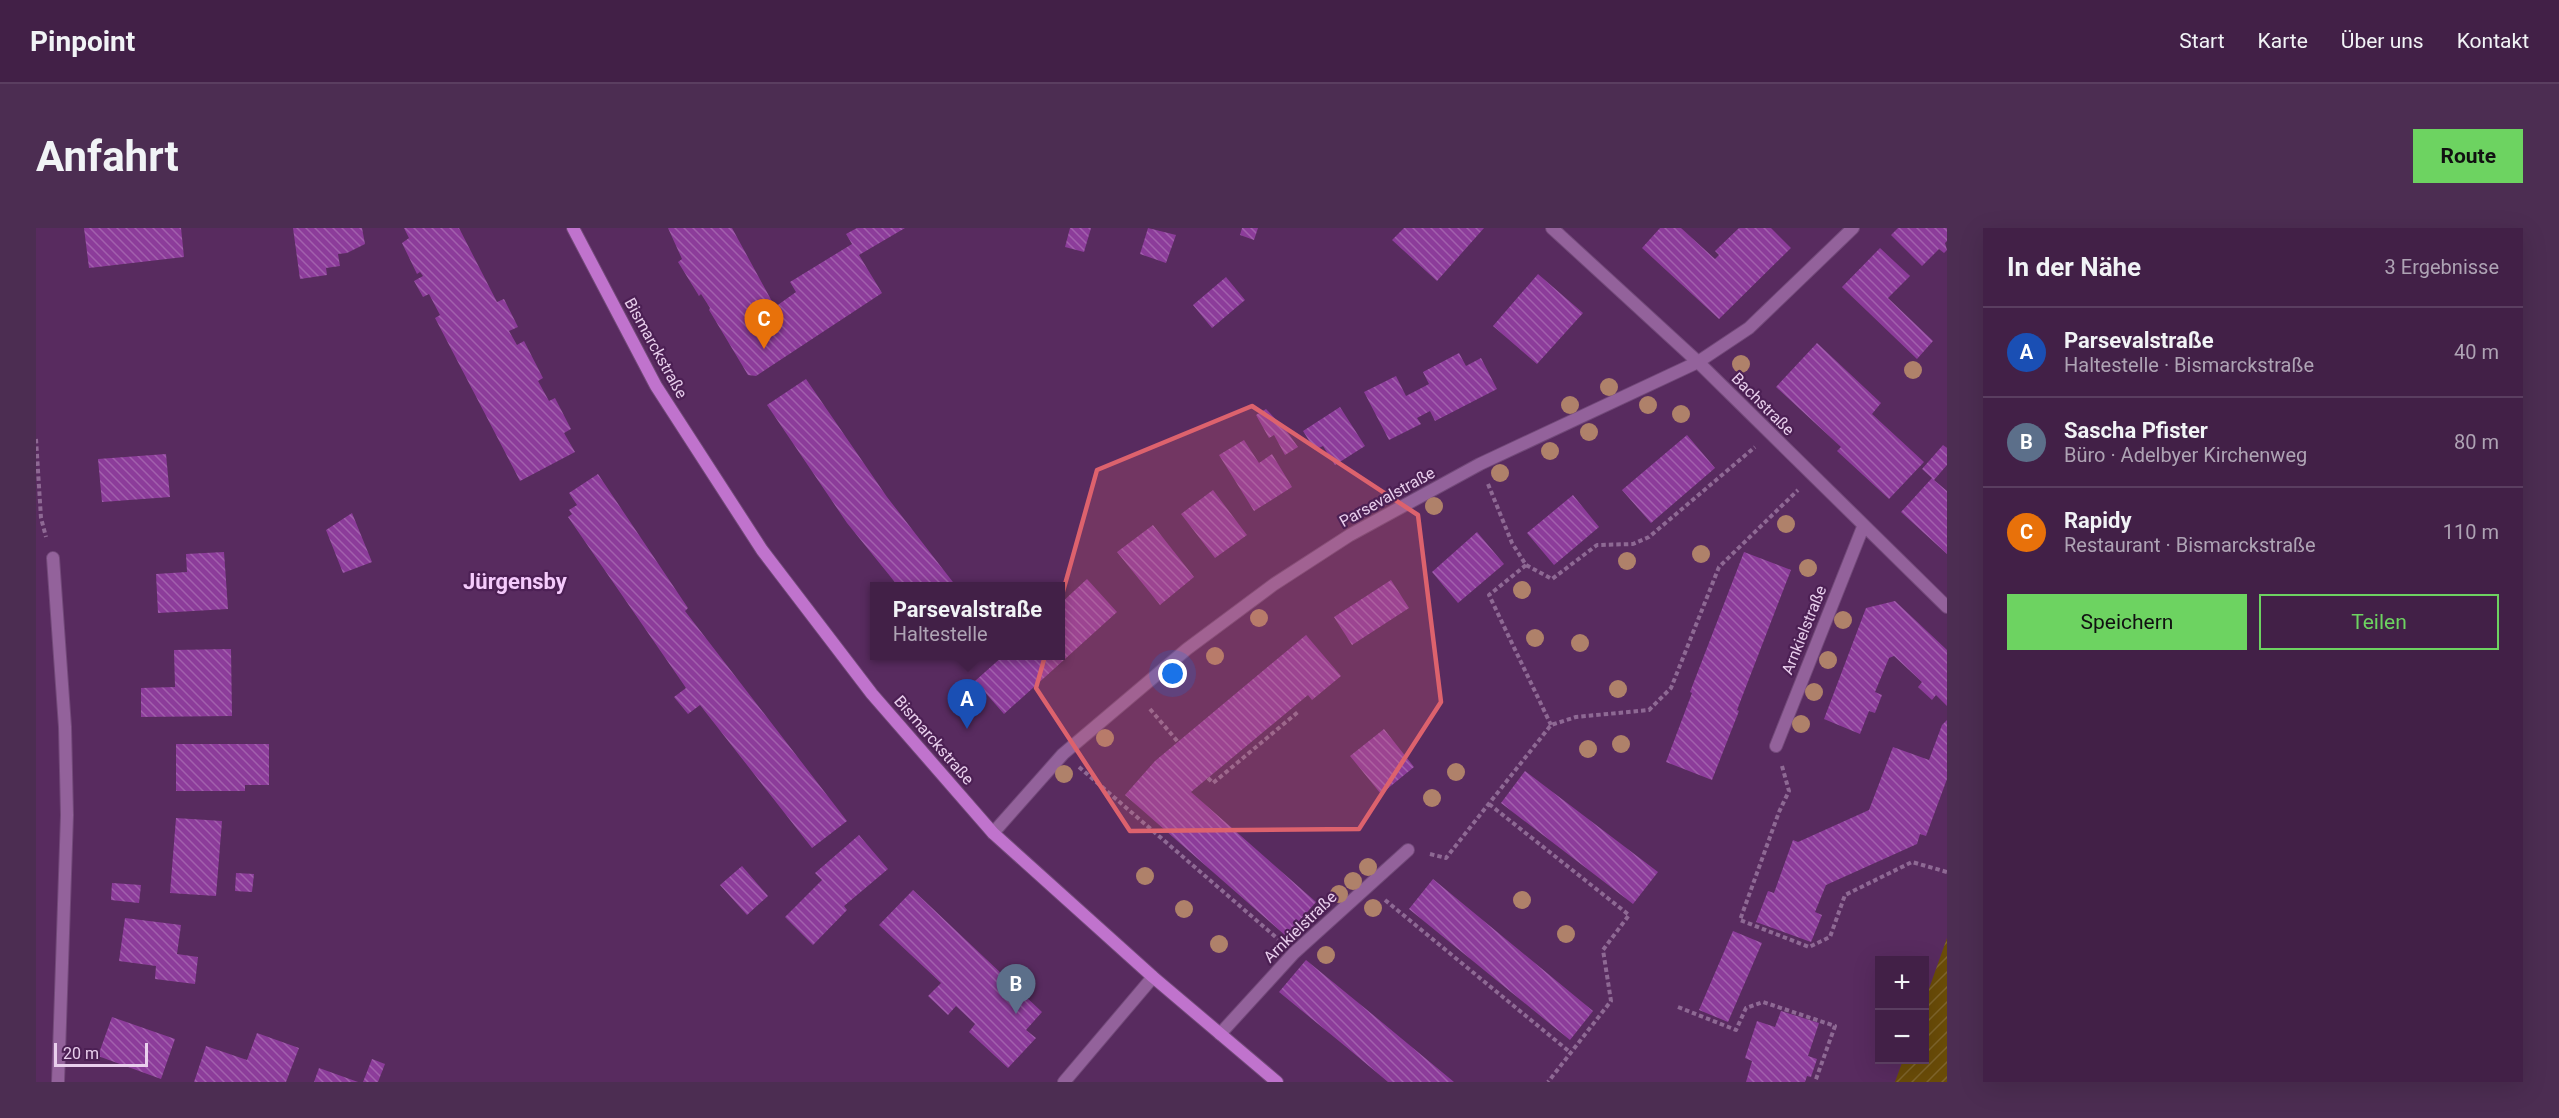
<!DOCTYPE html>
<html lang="de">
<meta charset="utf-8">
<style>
:root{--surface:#422047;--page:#4c2d52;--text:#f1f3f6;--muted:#aea3b4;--line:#5a3e60;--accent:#6dd361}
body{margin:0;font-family:Roboto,sans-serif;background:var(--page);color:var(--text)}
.controls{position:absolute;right:18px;bottom:18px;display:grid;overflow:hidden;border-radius:0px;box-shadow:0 6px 24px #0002}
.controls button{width:54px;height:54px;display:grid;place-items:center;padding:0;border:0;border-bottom:2px solid var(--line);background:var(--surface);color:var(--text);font:30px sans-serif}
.scale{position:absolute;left:18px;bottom:15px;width:94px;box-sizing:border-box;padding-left:6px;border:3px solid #e9cfed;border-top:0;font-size:16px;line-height:21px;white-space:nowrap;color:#e9cfed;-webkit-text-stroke:4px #4c2054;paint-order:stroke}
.you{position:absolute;left:1137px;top:446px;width:21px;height:21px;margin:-15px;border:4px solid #fff;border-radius:50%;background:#1a73e8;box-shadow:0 0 0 9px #1a73e833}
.badge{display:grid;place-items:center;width:39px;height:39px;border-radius:50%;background:var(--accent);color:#fff;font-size:20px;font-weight:700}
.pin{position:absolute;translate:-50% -50px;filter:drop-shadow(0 2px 3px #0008)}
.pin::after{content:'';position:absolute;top:32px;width:21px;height:18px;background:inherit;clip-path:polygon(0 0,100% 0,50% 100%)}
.popup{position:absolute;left:834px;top:354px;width:195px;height:78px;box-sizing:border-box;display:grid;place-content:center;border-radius:0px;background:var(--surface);filter:drop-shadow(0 2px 4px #0005);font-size:20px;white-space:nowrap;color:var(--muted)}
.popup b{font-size:22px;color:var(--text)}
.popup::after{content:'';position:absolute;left:50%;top:100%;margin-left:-12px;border:12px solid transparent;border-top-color:var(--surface)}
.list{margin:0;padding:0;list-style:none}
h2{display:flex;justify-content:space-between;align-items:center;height:78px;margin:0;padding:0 24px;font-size:26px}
h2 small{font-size:20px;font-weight:400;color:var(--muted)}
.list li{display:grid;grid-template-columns:39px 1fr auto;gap:18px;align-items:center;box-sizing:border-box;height:90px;padding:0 24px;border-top:2px solid var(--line)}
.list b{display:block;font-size:22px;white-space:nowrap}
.list p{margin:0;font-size:20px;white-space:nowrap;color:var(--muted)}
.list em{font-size:20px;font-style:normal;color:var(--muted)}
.actions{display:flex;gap:12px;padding:18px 24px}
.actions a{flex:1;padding:14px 0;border:2px solid var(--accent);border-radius:0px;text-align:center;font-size:21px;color:var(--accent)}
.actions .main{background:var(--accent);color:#111}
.map{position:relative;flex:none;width:1911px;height:854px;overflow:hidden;border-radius:0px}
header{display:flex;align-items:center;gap:36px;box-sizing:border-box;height:84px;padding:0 30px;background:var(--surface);border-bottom:2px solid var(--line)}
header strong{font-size:28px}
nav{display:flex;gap:33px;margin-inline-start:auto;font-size:21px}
.intro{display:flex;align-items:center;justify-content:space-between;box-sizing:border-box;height:144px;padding:0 36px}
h1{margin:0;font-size:42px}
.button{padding:15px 27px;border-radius:0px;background:var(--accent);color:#111;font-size:21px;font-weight:700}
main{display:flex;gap:36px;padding:0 36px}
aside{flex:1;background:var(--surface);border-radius:0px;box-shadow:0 6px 24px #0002}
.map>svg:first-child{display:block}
.garden{fill:url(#garden-furrows)}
.building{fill:url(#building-back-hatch)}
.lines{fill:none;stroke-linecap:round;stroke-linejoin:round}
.street-casing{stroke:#724979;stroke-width:14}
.secondary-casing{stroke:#724979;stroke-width:14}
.path{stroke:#8e6994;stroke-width:4;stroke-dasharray:4.5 3;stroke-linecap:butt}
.street{stroke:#93629b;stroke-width:12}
.secondary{stroke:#c073cd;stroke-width:12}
.tree{fill:#af816a}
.marked{fill:#dd626d;fill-opacity:0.2;stroke:#dd626d;stroke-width:4.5;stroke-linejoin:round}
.labels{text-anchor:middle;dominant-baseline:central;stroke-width:4.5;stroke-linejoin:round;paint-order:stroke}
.street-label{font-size:16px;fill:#e9cfed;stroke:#4c2054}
.district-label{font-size:22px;font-weight:bold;fill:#f5cbfc;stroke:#4c2054}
</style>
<header>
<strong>Pinpoint</strong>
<nav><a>Start</a><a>Karte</a><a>Über uns</a><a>Kontakt</a></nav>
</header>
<div class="intro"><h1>Anfahrt</h1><a class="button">Route</a></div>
<main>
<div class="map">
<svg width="1911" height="854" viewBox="0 0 1911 854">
<defs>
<pattern id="garden-furrows" width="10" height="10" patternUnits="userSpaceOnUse" patternTransform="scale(1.5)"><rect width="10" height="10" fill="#6a4c08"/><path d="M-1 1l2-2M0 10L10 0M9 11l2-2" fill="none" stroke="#7f652c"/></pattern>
<pattern id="building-back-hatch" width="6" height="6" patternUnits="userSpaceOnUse" patternTransform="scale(1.5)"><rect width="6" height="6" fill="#8c3c9a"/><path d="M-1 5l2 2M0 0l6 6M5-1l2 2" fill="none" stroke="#a260ad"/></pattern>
</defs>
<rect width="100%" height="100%" fill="#582b5f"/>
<!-- garden -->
<path class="garden" d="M1911,710V854H1859L1867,832H1888L1889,772Z"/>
<!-- building -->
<path class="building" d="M48,0H145L148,29L53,40Z
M257,0H326L329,16L311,25L302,26L304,38L290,40L291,47L264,51Z
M368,0H423L461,74L468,71L482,99L473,103L481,117L488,113L507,150L502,153L513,173L519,170L535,201L528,205L539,224L484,253L399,90L404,87L393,66L387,69L378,53L387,48L384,44L381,46L366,15L373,10Z
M632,0H696L739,79L760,64L754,54L816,16L810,6L821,0H869L823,27L846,65L720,148L712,147L673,82L674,80L665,66L663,68L642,34L646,31Z
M1034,0H1055L1048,24L1029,19Z
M1112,0L1140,7L1130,35L1104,26Z
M1206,0H1222L1218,12L1204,7Z
M1368,0H1448L1401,53L1356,12Z
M1624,0H1645L1679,31L1683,27L1679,23L1703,0H1735L1755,20L1683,91L1606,20Z
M1862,0H1911V13L1909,15L1911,22L1908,25L1903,21L1886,38L1855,7Z
M1844,20L1874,48L1852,70L1897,113L1881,131L1806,59Z
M1502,46L1547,85L1501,136L1457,98Z
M1190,49L1209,72L1176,100L1157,77Z
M1781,115L1845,175L1836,186L1888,234L1853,271L1801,223L1805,219L1740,159Z
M1423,125L1430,138L1445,130L1461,161L1399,193L1394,183L1381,190L1385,196L1353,212L1328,164L1360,148L1370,168L1393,156L1387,144Z
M770,151L851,269L920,358H862L811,295L731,177Z
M1304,179L1329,218L1299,237L1287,218L1279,222L1267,203Z
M1230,181L1249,201L1262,219L1249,227L1238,207L1233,210L1220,187Z
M1651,207L1679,240L1615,295L1586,262Z
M1208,212L1223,235L1236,226L1256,259L1218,283L1183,227Z
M1907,217L1911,220V237L1898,252L1911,263V326L1865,284L1896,250L1886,241Z
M130,226L134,269L66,274L62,231Z
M562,246L652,380L649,383L811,593L776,620L664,477L652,486L638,469L650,460L532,289L536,286L533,282L541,277L533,265Z
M1177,262L1211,307L1179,330L1145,286Z
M1537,267L1563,299L1518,337L1491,305Z
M316,285L336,334L307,345L290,302Z
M1117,297L1158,349L1124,377L1081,324Z
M1441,304L1468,336L1422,375L1396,344Z
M188,324L192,381L122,385L120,346L151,344L150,326Z
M1708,324L1755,342L1701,482L1703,483L1676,552L1630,534L1656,465L1654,464Z
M1051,351L1081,384L968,486L939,453L967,428H1024V376Z
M1355,352L1373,380L1316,417L1298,389Z
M1859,373L1911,422V478L1900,467L1896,472L1882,459L1886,454L1858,428L1853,430L1839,464L1846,467L1839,485L1833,483L1824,506L1788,491L1830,380Z
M1270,407L1305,448L1276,472L1272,467L1155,564L1280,674L1250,708L1089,567L1119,533Z
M195,421L196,488L105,489V460L139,459L138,422Z
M1911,492V551L1890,608L1884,606L1881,616L1790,657L1779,684L1786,687L1775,714L1720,694L1732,663L1738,665L1757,612L1762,614L1833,582L1857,519L1893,532L1906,497Z
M1348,501L1378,539L1345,566L1314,528Z
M140,516H233V557H209V563H140Z
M1489,543L1622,644L1597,676L1465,575Z
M140,590L186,593L180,668L134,665Z
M823,607L852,641L808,678L811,682L777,717L749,689L786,652L779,645Z
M706,638L732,668L711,687L684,657Z
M200,645L218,646L216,664L199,663Z
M1397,651L1557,783L1534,812L1373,681Z
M76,655L105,657L103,675L75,672Z
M877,662L1006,784L990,802L1000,810L972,840L933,804L939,796L920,778L912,787L892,768L905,755L843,697Z
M89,690L145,697L141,726L162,729L159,756L119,751L120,738L83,733Z
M1697,703L1726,715L1692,794L1663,782Z
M1270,732L1336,786L1418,854H1352L1309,818L1243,764Z
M1745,783L1783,795L1772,828L1781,831L1775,849L1771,848L1769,854H1710L1716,833L1709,830L1721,793L1739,799Z
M76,789L139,811L125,851L62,828Z
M221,805L263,820L250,854H158L170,818L211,832Z
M336,831L349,836L342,854H327Z
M283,840L322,854H278Z"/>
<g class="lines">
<defs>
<path id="street" d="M1516,0L1662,134L1911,379
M17,330L29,499L31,587L22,854
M1740,518L1827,299
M957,605L1027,526L1151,421L1237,357L1314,307L1444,236L1662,134L1713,100L1817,0
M1184,806L1258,725L1372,622
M1028,854L1117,749"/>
<path id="secondary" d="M537,0L620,158L726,322L836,466L957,605L1117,749L1241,854"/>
</defs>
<!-- street casing -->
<use href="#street" class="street-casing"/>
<!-- secondary casing -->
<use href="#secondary" class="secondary-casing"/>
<!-- path -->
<path class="path" d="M0,211L5,290L10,309
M1452,256L1476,315L1490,337L1516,351L1561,317L1597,316L1613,309L1719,219
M1490,337L1453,367L1515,497
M1114,481L1142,514
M1746,538L1753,563L1743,584L1704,692L1773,719L1794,709L1809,667L1876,634L1911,644
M1043,539L1242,711
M1172,550L1177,555L1262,484
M1453,576L1593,687L1567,722L1575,773L1512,854
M1394,626L1410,630L1515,497L1540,489L1613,482L1635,460L1683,339L1762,262
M1349,672L1535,825
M1642,779L1700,802L1710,780L1727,774L1799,798L1779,854"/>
<!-- street -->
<use href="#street" class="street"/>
<!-- secondary -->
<use href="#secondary" class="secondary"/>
</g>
<!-- trees -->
<g class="tree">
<circle cx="1705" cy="136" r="9"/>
<circle cx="1877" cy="142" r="9"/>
<circle cx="1573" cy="159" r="9"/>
<circle cx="1534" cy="177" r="9"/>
<circle cx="1612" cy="177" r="9"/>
<circle cx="1645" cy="186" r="9"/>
<circle cx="1553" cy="204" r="9"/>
<circle cx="1514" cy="223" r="9"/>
<circle cx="1464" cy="245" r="9"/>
<circle cx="1398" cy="278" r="9"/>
<circle cx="1750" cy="296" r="9"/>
<circle cx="1665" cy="326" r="9"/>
<circle cx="1591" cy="333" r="9"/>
<circle cx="1772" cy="340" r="9"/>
<circle cx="1486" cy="362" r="9"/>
<circle cx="1223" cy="390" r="9"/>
<circle cx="1807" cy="392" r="9"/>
<circle cx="1499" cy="410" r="9"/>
<circle cx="1544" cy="415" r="9"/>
<circle cx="1179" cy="428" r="9"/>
<circle cx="1792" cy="432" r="9"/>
<circle cx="1582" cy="461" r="9"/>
<circle cx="1778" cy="464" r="9"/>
<circle cx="1765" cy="496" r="9"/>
<circle cx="1069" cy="510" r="9"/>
<circle cx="1585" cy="516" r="9"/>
<circle cx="1552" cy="521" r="9"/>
<circle cx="1420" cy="544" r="9"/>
<circle cx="1028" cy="546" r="9"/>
<circle cx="1396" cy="570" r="9"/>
<circle cx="1332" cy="639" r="9"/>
<circle cx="1109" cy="648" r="9"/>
<circle cx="1317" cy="653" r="9"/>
<circle cx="1303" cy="666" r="9"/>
<circle cx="1486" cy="672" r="9"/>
<circle cx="1337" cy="680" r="9"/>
<circle cx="1148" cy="681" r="9"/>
<circle cx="1530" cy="706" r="9"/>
<circle cx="1183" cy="716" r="9"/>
<circle cx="1290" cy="727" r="9"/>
</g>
<!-- marked area -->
<path class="marked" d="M1216,178L1382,287L1405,474L1323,601L1094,603L1000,460L1061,242Z"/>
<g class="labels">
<!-- street labels -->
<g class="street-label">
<text transform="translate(620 120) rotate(61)">Bismarckstraße</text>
<text transform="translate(1727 176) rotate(45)">Bachstraße</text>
<text transform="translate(1351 269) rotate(-29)">Parsevalstraße</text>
<text transform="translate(1768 402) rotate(-68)">Arnkielstraße</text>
<text transform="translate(898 512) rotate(49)">Bismarckstraße</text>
<text transform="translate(1264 699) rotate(-44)">Arnkielstraße</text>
</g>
<!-- district labels -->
<g class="district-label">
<text x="479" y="353">Jürgensby</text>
</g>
</g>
</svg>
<div class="controls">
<button>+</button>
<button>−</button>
</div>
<div class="scale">20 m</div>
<div class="you"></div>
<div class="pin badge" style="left:931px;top:501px;background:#1a4fb4">A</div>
<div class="popup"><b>Parsevalstraße</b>Haltestelle</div>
<div class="pin badge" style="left:980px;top:786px;background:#5c6f8a">B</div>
<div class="pin badge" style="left:728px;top:121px;background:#e8710a">C</div>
</div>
<aside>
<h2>In der Nähe<small>3 Ergebnisse</small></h2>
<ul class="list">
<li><span class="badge" style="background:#1a4fb4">A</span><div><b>Parsevalstraße</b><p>Haltestelle · Bismarckstraße</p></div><em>40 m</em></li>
<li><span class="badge" style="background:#5c6f8a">B</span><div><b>Sascha Pfister</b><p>Büro · Adelbyer Kirchenweg</p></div><em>80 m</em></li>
<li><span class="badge" style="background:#e8710a">C</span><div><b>Rapidy</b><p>Restaurant · Bismarckstraße</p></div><em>110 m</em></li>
</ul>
<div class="actions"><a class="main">Speichern</a><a>Teilen</a></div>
</aside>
</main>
